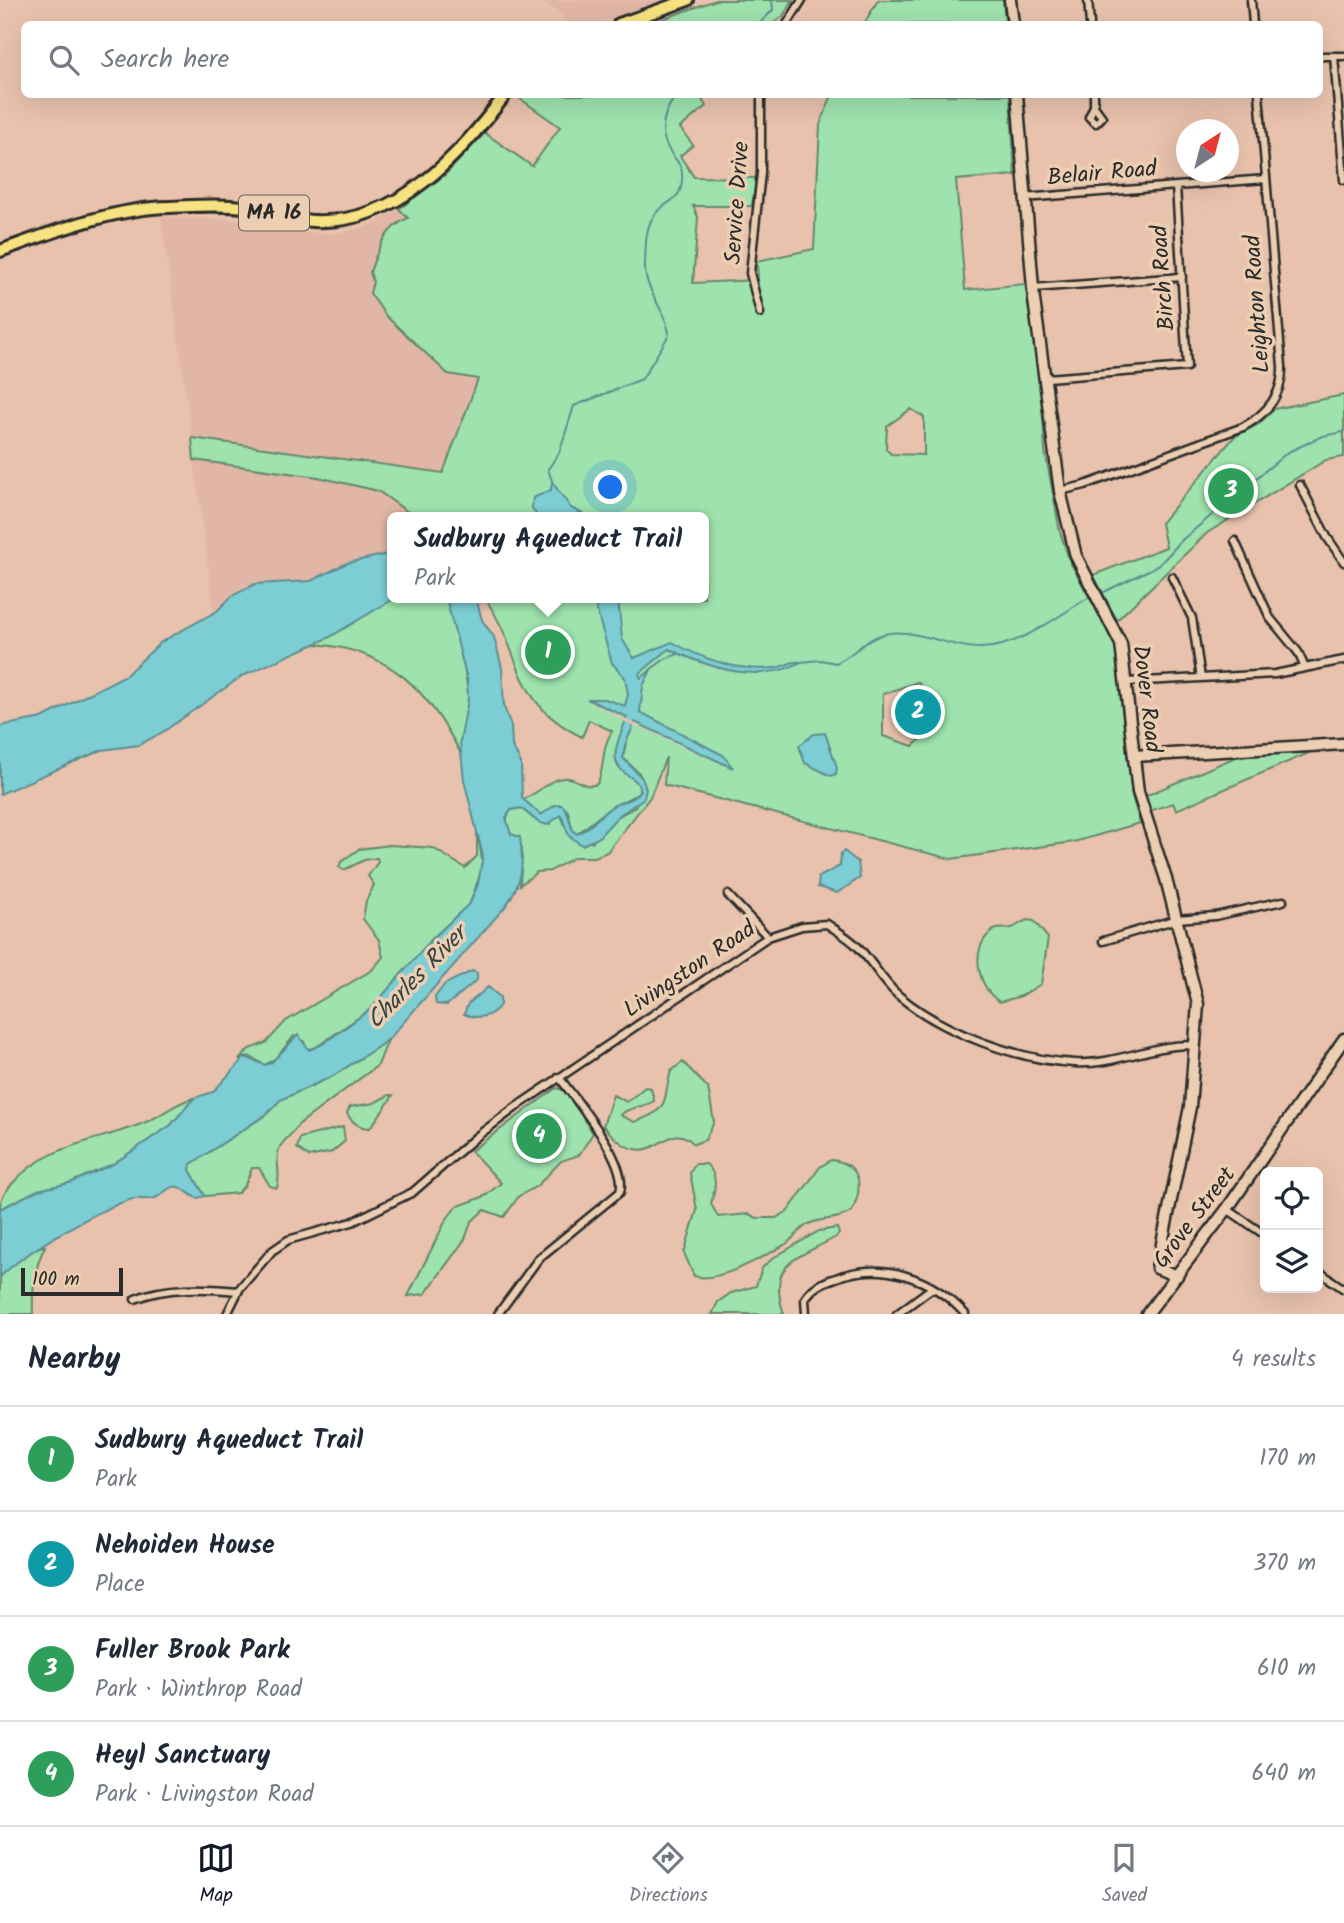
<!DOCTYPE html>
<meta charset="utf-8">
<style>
:root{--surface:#fff;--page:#f6f6f7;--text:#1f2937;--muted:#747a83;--line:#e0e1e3;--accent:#111827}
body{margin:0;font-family:Kalam,sans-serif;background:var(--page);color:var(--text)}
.controls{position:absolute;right:21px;bottom:21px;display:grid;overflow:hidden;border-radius:10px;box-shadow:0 7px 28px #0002}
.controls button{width:63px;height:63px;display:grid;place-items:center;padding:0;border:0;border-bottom:2px solid var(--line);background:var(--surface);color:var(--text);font:35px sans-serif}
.compass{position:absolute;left:1176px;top:119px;width:63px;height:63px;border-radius:50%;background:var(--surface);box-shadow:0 7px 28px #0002;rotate:36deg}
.scale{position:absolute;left:21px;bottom:18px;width:102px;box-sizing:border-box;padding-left:7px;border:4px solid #2b2b2b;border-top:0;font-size:19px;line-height:24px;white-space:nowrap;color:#2b2b2b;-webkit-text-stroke:5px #eccfb2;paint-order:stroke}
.you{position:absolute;left:611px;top:488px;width:24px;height:24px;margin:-18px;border:5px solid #fff;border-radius:50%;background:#1a73e8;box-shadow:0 0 0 10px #1a73e833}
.badge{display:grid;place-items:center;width:46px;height:46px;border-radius:50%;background:var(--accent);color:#fff;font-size:23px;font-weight:700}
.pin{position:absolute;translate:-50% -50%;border:4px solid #fff;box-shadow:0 2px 7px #0006}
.popup{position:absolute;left:387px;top:512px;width:322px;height:91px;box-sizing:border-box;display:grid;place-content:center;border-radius:10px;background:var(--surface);filter:drop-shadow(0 2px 5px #0005);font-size:23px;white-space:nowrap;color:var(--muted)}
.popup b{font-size:26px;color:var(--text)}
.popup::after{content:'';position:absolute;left:50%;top:100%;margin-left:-14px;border:14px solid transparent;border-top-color:var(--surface)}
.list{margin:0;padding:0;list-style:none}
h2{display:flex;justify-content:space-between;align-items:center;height:91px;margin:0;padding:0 28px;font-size:30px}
h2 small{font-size:23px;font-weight:400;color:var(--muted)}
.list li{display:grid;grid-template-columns:46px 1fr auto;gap:21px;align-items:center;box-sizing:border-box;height:105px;padding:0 28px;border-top:2px solid var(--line)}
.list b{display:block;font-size:26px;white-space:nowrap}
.list p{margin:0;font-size:23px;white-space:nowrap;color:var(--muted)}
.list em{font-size:23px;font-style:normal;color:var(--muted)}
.icon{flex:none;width:38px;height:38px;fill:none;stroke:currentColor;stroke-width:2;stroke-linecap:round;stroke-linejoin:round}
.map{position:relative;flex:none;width:1344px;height:1314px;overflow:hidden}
.search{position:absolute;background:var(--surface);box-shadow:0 7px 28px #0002;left:21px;right:21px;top:21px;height:77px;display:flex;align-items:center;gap:18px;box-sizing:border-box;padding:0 24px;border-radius:10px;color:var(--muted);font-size:26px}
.sheet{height:511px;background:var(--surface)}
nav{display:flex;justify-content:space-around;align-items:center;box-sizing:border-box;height:98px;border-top:2px solid var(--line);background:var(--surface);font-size:19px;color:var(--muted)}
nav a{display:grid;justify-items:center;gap:4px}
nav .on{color:var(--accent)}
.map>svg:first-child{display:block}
.built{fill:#e1b6a7}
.green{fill:#9ee3ae;stroke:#64876c;stroke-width:2;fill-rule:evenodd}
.water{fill:#7cced4;stroke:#5c8d90;stroke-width:2}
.pier{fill:#e8c2ad}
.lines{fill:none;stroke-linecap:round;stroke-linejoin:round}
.stream{stroke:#5c8d90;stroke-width:2}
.street-casing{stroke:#2b2b2b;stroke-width:11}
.secondary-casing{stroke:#2b2b2b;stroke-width:15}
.primary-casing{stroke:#2b2b2b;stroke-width:16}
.street{stroke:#eccfb2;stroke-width:6}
.secondary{stroke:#eccfb2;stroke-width:10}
.primary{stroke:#f7e281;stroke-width:10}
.labels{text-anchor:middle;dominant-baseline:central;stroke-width:7;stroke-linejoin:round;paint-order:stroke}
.shield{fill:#eccfb2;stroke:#655c54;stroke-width:2}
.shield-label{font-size:21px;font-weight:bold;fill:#2b2b2b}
.street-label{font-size:23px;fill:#2b2b2b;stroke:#eccfb2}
.water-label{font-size:24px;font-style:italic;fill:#374344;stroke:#eccfb2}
</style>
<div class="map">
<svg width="1344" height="1314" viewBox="0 0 1344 1314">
<rect width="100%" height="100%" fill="#e8c2ad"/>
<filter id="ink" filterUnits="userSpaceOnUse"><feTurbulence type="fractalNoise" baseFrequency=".0143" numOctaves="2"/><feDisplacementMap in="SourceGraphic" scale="14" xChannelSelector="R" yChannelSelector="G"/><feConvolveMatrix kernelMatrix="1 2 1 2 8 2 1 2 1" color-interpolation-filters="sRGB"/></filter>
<g filter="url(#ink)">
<!-- built -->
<path class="built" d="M538,0H668L600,24H566L562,14Z
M399,209L505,311L443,473L192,438L161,217L244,220L295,231L331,234L367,227Z
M194,460L318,477L378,491L415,517H392V553L373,556L311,581L255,584L232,596L214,612Z"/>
<!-- green -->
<path class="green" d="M716,0H793L783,16L773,24H649Z
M878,0H1003L1005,24H864Z
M515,95H699L706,106L680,128L693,145L680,156L694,177L756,178L752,206H693L698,217L693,283L758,280L757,261L814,249L820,125L832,95H1010L1015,175L956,180L965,290L1025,284L1041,385L1045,451L1060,532L1070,562L1115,644L1132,796L1140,823L1074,842L951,859L664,785L666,757L650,797L607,852L595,857H575L550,871L537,872L520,885L522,848C512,836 500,825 511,810L521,808L533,818L550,824L556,815H561L572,839L592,842L617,817L635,807L644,784L639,773L623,758L627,738L621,735C602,782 640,767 640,793L611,807L577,834L573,832L568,811L559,804L541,815L522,799C537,796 546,780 563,778C577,776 583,790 597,784C606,766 600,751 612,731L589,720L582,737C510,701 525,657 485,598H704V517H415L378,491L318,477L194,460L192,438L443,473L478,379L448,374L386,316L370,293L373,282L370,272C378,250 384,228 408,218L399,209L445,175L485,133L532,166L560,127ZM911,409L924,417V455L891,454L886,449L887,426ZM918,682L945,717L913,746L883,736V694Z
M1344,395V457L1326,460L1207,533L1117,620L1093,575L1166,547L1161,523L1234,437L1259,424L1274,409Z
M395,598H446L450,604C455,636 466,664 468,696C469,717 459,735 462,756C429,691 391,650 315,644Z
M1311,752L1176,810L1173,803L1150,811L1145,796L1238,756Z
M477,830L483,866L470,903L432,939L372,1008L315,1048L306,1049L304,1041L294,1036L276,1058L265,1065L249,1056L239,1060L249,1049L266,1043L286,1021L372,970L383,957L379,940L363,919L366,901L374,885L368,876L378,862L377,858L364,860L344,870L339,867L341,862L359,849L390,845L433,848L465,868L477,856Z
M1027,920L1034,921L1048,938L1041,984L1021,996L1000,1002C979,990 969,951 990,933C997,926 1004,930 1012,928C1017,926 1022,922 1027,920Z
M388,1040L378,1065L298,1125C293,1135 279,1142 278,1153C276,1166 281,1175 277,1188L270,1186L259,1168H252L245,1185L238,1193L205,1196L189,1169L191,1164L267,1114L280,1100L333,1076Z
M683,1062L708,1088L714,1122L705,1140L694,1144C672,1120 659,1155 635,1149C622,1147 612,1135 603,1126L613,1095L627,1102L645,1087L651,1088L654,1101C643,1108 630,1106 620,1115L634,1122C671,1110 662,1102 671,1071Z
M556,1088L564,1090L593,1133L579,1155L561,1161L537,1186L519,1196L504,1217L484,1210L471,1222L465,1239L425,1294L408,1296L446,1220L456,1207L485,1196L501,1183L471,1151Z
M389,1095H393C392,1099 374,1122 370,1128C360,1128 351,1122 347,1113L350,1107L374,1103Z
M194,1098L171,1125L113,1164L70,1183L38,1190L0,1209C0,1198 5,1193 11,1185C47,1143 99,1142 146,1122C163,1115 176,1102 194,1098Z
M343,1127L345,1141L332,1152L309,1157L297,1148L300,1138Z
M831,1160C861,1163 864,1186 852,1211C838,1221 826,1217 811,1223C801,1226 795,1238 786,1244C765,1256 717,1284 694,1276L684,1253L697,1210L690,1173L695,1164H706C719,1175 715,1190 711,1204L718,1217L749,1214L757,1218H776L788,1211L820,1167Z
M837,1228L839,1234L836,1237C797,1259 766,1262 784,1314H712L718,1302L731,1293L756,1286L762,1268L773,1258L819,1231Z
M45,1246C34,1269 32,1289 33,1314H0V1277C12,1265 27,1248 45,1246Z"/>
<!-- water -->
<path class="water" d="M552,482L571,508L589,517L537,516L532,508L533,498L551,490Z
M392,553L395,598L328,638L242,676L163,732L139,745L102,750L0,794V726L42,718L126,675L161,642L217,611L232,596L255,584L311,581L347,563Z
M446,598H476L482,620L494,637L502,668L504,707L511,726L512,746L521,763L522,798L541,815L555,805H562C572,813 567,828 577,834C592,828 600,814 613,806C623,800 635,801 641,790C638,781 633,779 626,774C605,761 621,735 627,717L587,699H605L625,706L628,694L625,678L612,663L593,598H618L622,639L634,658L672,642C702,659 740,672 774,668C785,667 790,660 801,662C760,685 710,668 669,649L639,674L641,678L651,670L643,686L640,712L723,755L733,768L635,722L625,745L623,758L642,778L646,789L644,798L617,817L598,838L582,845L569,836L561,815L547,825L538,822L521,808L511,810L506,818L511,834L520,837C524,866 523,881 505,907L388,1040L333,1076L280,1100L267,1114L191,1164L190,1170L205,1196L197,1198C189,1195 182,1185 173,1187C166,1188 162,1196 155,1198C147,1201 137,1197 129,1200C93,1212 25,1252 0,1277V1209L38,1190L70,1183L113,1164L171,1125L194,1098L213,1092L245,1057L265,1065L271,1063L298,1035L309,1050L323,1044L372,1008L432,939L470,903L478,884L483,856L464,780L460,742L468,699L467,679Z
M825,733L837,767L836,774L831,776L805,763L799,746L814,734Z
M844,851L858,862L860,878L837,893L818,887L819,877L840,866L841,853Z
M472,971L477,973V980L447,1005L436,1004L435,997L445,984Z
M488,987L500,997V1005C492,1017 477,1020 464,1014L468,1004Z"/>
<!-- pier -->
<path class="pier" d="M583,699L735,771L637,726L636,728Z"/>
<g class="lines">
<!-- stream -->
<path class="stream" d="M759,24L773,10L772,0
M553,484L548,469L559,453L574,406L642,379L669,335C668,313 643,288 645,265C646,249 644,227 656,213C666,201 681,201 682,181C684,164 675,161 668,148C658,130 664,109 678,94
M1102,593L1159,565L1183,539L1288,452L1323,436L1344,432
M801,662L821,660L836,663C850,657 862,643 876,637C907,622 948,649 981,648C1020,647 1056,617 1088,598
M650,670L665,659L678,654"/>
<defs>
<path id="street" d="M1088,0L1090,24
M1251,0L1253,24
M787,24L802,0
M1320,56H1344
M1334,56L1344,180
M1094,94V106
M1094,106L1102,117L1096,123L1089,117Z
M1024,198L1266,179
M1033,288L1182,277
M760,313L750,273L761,173V94
M1047,378L1187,367L1176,186
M1300,485L1327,537L1344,562
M1060,491L1085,485L1243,427C1267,414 1283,394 1282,366L1259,94
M1235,541L1270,618L1298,652L1305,668
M1172,577L1192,618L1201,678
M1126,682L1275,674L1344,660
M728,895L768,937
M1103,941L1177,919L1215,916L1283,901
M1227,1209L1265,1235
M1318,1271L1344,1289
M135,1299C166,1286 205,1288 238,1291
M227,1314L240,1288L272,1251L288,1240L352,1222L413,1192L476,1137L516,1107L768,937L802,926L827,924C837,931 848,937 857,946C872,961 882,981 898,995C943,1033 1018,1060 1075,1063C1116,1066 1159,1041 1196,1046
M498,1314L539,1258L620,1192C629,1162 577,1102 559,1077
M806,1314L805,1299C812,1287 823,1282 836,1278C882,1260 933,1278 965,1314
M897,1314L932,1288"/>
<path id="secondary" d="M1010,0L1013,24
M1017,94L1034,300L1060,491L1076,556L1121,644L1138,792L1166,879L1198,1004L1190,1107L1157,1268L1177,1276
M1134,756L1344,744
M1147,1314L1227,1209L1344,1039"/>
<path id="primary" d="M619,24L688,0
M0,251C53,232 113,208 170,207C196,206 225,204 250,208C271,212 292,220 313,221C398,225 458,156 506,94"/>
</defs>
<!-- street casing -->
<use href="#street" class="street-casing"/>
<!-- secondary casing -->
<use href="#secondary" class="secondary-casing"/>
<!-- primary casing -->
<use href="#primary" class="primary-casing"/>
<!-- street -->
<use href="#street" class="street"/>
<!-- secondary -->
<use href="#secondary" class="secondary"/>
<!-- primary -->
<use href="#primary" class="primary"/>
</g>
</g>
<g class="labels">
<!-- shield labels -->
<rect class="shield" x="239" y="195.5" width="70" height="35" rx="5"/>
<g class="shield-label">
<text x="274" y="213">MA 16</text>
</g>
<!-- street labels -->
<g class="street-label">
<text transform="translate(1102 174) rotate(-5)">Belair Road</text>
<text transform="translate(738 203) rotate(-86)">Service Drive</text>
<text transform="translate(1164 278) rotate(-94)">Birch Road</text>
<text transform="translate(1258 304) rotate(-94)">Leighton Road</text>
<text transform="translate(1146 699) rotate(83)">Dover Road</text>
<text transform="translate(690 970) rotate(-34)">Livingston Road</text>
<text transform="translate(1195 1218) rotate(-53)">Grove Street</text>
</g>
<!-- water labels -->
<g class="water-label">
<text transform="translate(417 978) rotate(-46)">Charles River</text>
</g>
</g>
</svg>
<div class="controls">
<button><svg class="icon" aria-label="locate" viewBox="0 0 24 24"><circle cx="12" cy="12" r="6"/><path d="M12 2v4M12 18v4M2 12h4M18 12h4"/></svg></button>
<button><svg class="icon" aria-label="layers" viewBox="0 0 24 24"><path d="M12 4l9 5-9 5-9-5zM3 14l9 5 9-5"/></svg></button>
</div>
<svg class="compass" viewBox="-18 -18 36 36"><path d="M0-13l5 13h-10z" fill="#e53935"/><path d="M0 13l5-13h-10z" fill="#747a83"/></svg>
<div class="scale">100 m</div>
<div class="you"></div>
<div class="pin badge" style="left:548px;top:652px;background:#2e9e5b">1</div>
<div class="popup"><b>Sudbury Aqueduct Trail</b>Park</div>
<div class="pin badge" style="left:918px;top:712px;background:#0f9aa8">2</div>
<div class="pin badge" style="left:1231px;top:491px;background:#2e9e5b">3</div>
<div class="pin badge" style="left:539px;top:1136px;background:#2e9e5b">4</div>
<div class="search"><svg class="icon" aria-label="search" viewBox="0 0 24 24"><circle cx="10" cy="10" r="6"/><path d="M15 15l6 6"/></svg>Search here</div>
</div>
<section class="sheet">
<h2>Nearby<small>4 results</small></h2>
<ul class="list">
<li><span class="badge" style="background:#2e9e5b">1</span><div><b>Sudbury Aqueduct Trail</b><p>Park</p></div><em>170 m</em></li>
<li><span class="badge" style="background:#0f9aa8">2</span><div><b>Nehoiden House</b><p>Place</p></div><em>370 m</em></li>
<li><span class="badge" style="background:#2e9e5b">3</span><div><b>Fuller Brook Park</b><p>Park · Winthrop Road</p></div><em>610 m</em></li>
<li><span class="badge" style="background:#2e9e5b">4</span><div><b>Heyl Sanctuary</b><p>Park · Livingston Road</p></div><em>640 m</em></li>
</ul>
</section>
<nav>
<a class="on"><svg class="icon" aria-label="map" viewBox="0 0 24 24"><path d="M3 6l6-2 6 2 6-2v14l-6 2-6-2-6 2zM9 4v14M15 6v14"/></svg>Map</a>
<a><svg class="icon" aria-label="directions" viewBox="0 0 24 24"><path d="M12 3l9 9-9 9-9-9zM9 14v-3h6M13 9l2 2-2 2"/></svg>Directions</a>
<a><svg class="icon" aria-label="saved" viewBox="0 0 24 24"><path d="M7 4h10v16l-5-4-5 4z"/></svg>Saved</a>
</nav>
